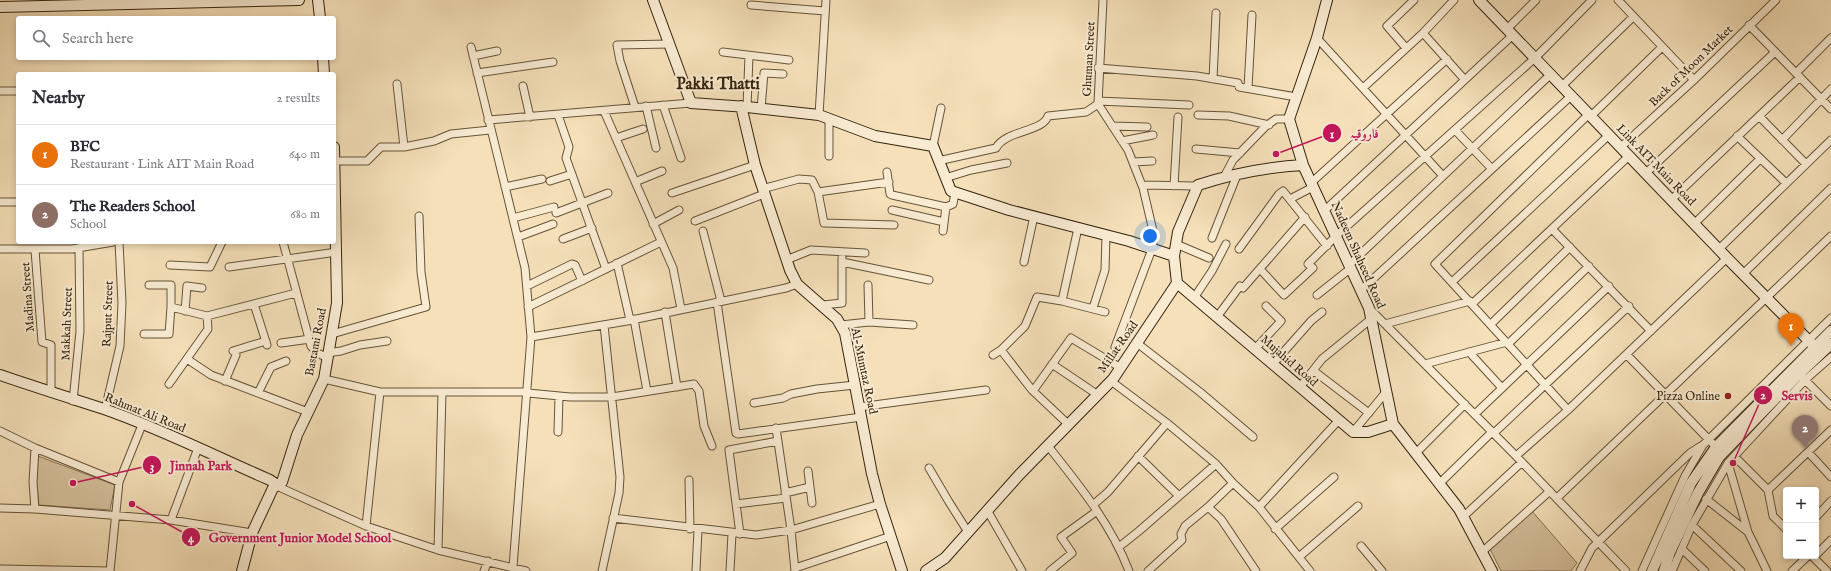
<!DOCTYPE html>
<meta charset="utf-8">
<style>
:root{--surface:#fff;--page:#f7f7f7;--text:#2b2b33;--muted:#7c7c81;--line:#e1e1e2;--accent:#db2777}
body{margin:0;font-family:"IM FELL English",Amiri,serif;background:var(--page);color:var(--text)}
.controls{position:absolute;right:12px;bottom:12px;display:grid;overflow:hidden;border-radius:4px;box-shadow:0 2px 6px #0003}
.controls button{width:36px;height:36px;display:grid;place-items:center;padding:0;border:0;border-bottom:1px solid var(--line);background:var(--surface);color:var(--text);font:20px sans-serif}
.you{position:absolute;left:1150px;top:236px;width:14px;height:14px;margin:-10px;border:3px solid #fff;border-radius:50%;background:#1a73e8;box-shadow:0 0 0 6px #1a73e833}
.badge{display:grid;place-items:center;width:26px;height:26px;border-radius:50%;background:var(--accent);color:#fff;font-size:13px;font-weight:700}
.pin{position:absolute;translate:-50% -33px;filter:drop-shadow(0 1px 2px #0008)}
.pin::after{content:'';position:absolute;top:21px;width:14px;height:12px;background:inherit;clip-path:polygon(0 0,100% 0,50% 100%)}
.list{margin:0;padding:0;list-style:none}
h2{display:flex;justify-content:space-between;align-items:center;height:52px;margin:0;padding:0 16px;font-size:17px}
h2 small{font-size:13px;font-weight:400;color:var(--muted)}
.list li{display:grid;grid-template-columns:26px 1fr auto;gap:12px;align-items:center;box-sizing:border-box;height:60px;padding:0 16px;border-top:1px solid var(--line)}
.list b{display:block;font-size:15px;white-space:nowrap}
.list p{margin:0;font-size:13px;white-space:nowrap;color:var(--muted)}
.list em{font-size:13px;font-style:normal;color:var(--muted)}
.icon{flex:none;width:22px;height:22px;fill:none;stroke:currentColor;stroke-width:2;stroke-linecap:round;stroke-linejoin:round}
.map{position:relative;flex:none;width:1831px;height:571px;overflow:hidden}
.search{position:absolute;background:var(--surface);box-shadow:0 2px 6px #0003;left:16px;top:16px;width:320px;height:44px;display:flex;align-items:center;gap:10px;box-sizing:border-box;padding:0 14px;border-radius:4px;color:var(--muted);font-size:15px}
.panel{position:absolute;background:var(--surface);box-shadow:0 2px 6px #0003;left:16px;top:72px;width:320px;height:172px;border-radius:4px}
.map>svg:first-child{display:block}
.green{fill:#d5c09c;stroke:#867254}
.lines{fill:none;stroke-linecap:round;stroke-linejoin:round}
.street-casing{stroke:#665338;stroke-width:9}
.secondary-casing{stroke:#36240d;stroke-width:12}
.street{stroke:#f8ebd2;stroke-width:7}
.secondary{stroke:#f8ebd2;stroke-width:10}
.poi-dot{fill:#8f2418;stroke:#f8ebd2;stroke-width:1.5}
.labels{text-anchor:middle;dominant-baseline:central;stroke-width:4;stroke-linejoin:round;paint-order:stroke}
.street-label{font-size:12px;fill:#36240d;stroke:#f8ebd2}
.poi-label{font-size:12px;fill:#36240d;stroke:#f8ebd2;text-anchor:end}
.district-label{font-size:16px;font-weight:bold;fill:#36240d;stroke:#f8ebd2}
.leader{fill:none;stroke:#c2185b;stroke-width:1.5}
.callout-dot{fill:#c2185b;stroke:#f8ebd2;stroke-width:1.5}
.mark-label{font-size:12px;text-anchor:middle;font-weight:bold;fill:#fff}
.callout-label{font-size:13px;text-anchor:middle;font-weight:bold;fill:#c2185b;stroke:#f8ebd2;stroke-width:4;stroke-linejoin:round;paint-order:stroke}
</style>
<div class="map">
<svg width="1831" height="571" viewBox="0 0 1831 571">
<rect width="100%" height="100%" fill="#f5e0b9"/>
<filter id="stains"><feTurbulence type="fractalNoise" baseFrequency=".005" numOctaves="4"/><feColorMatrix values="0 0 0 0 .2 0 0 0 0 .09 0 0 0 0 .02 0 0 0 .5 -.17"/></filter>
<radialGradient id="worn" r=".72"><stop offset=".6" stop-color="#630" stop-opacity="0"/><stop offset="1" stop-color="#630" stop-opacity=".3"/></radialGradient>
<!-- green -->
<path class="green" d="M38,456L115,485L110,510L39,505L36,480Z
M1531,510L1577,563L1571,571H1501L1488,545Z"/>
<g class="lines">
<defs>
<path id="street" d="M1103,0L1098,104L1128,150L1143,188L1154,235L1152,249L1115,347
M1618,0L1694,80
M751,5L825,11
M1749,25L1831,109
M1507,29L1536,0
M1423,33L1465,80
M1317,38L1443,176
M471,47L525,268L531,337L513,567
M1406,48L1387,26L1414,0
M723,52L789,60
M473,56L497,51
M1098,68L1197,76L1238,83L1239,87L1296,97
M477,73L553,62
M1796,73L1831,38
M1213,79L1216,13
M397,84L404,147
M523,86L530,117
M1562,86L1633,17
M1248,88L1252,15
M1363,88L1423,33L1454,0
M0,91H18
M1098,101L1189,105
M663,105L681,158
M646,106L656,148
M635,107L620,61L617,45L670,44
M747,107L749,56
M761,109L764,73L783,74
M604,111L673,268L681,309
M558,115L569,147L566,158L606,269
M819,115L826,0
M1198,115L1229,116L1269,125
M1591,116L1662,47
M1759,116L1806,164
M488,120L691,103
M1112,126L1147,127
M1455,130L1492,169
M1737,136L1786,183
M616,138L643,129
M1782,140L1831,89
M1122,141L1153,135
M933,146L941,108
M1621,147L1694,80L1776,0
M1196,149L1240,153
M829,156V119
M335,161H367L381,147H404L434,141L451,134L490,130
M938,161L996,148C1006,130 1043,132 1048,116L1086,112L1098,104
M1133,162L1152,161
M887,172L890,194L892,195L946,207L953,204L955,193
M1646,173L1775,52
M1224,177L1233,160L1266,126L1276,119H1289
M945,178L971,170L1007,163
M550,181L572,174
M635,182L662,171
M1311,183L1447,59
M1142,185L1197,186
M1174,186L1178,117
M505,187L542,179
M762,189L799,179L812,180L818,192L824,223L894,225
M818,192L889,182
M672,193L755,165
M1290,199L1313,187
M1672,199L1800,77
M0,202H18
M892,210L944,222
M1324,211L1513,35
M556,213L608,193
M513,218L554,207
M695,221L764,194
M1695,223L1760,159
M653,224L679,210
M1552,229L1651,331
M703,231L721,301
M943,231L946,207
M518,237L553,224
M1212,238L1237,175
M563,239L592,228
M283,242L311,346L316,352L327,358
M1176,244L1209,258
M0,249H72L113,242
M1239,249L1279,194L1283,191L1327,246
M1719,249L1831,140
M35,250L42,342L51,345V393
M786,260L811,250L865,253
M842,262L929,280
M1024,262L1034,216
M617,263L630,320
M170,265L210,267L222,242
M1349,265L1551,74
M229,267L337,252
M1260,269L1284,295L1313,268L1308,264L1336,236L1535,58L1592,0
M1743,274L1831,188
M1452,282L1609,135
M149,285H171V307L207,316L296,293
M868,285L869,322
M527,286L572,264L575,265L582,281
M1361,290L1571,96
M1317,295L1351,268
M1194,298L1212,271L1226,244
M1062,301L1078,228
M717,302L736,433L738,434L861,417
M254,304L267,345
M1472,304L1629,156
M823,305L842,303V258
M528,307L661,242
M1093,308L1105,270L1106,235
M1369,308L1516,456L1626,571
M185,311L187,286L202,288
M665,312L677,387
M1217,317L1240,286L1243,288L1305,217
M634,319L647,391
M1385,324L1470,301
M1491,324L1570,247
M841,325L869,322L913,325
M144,334H169L171,307
M332,334L426,307L421,272L419,216
M531,337L627,321L786,288L797,284
M281,343L310,339
M1137,343L1200,392L1253,437
M1508,344L1589,266
M1255,349L1281,321L1266,306
M1001,350L1032,390L1069,425
M233,351L266,341
M1469,352L1502,388
M327,353L341,351L360,345L387,341
M993,355L1001,350L1025,326L1037,297L1062,301L1105,312
M1627,355L1716,447
M187,359L211,375L308,412
M1052,364L1098,395
M1273,364L1311,321L1322,312
M1425,364L1507,342
M1314,371L1369,413
M1803,378L1831,406
M324,379L380,392H528
M225,381L236,355
M1111,381L1167,423L1216,464L1233,483L1259,507L1310,571
M169,384L208,329L207,316
M1300,387L1322,359L1371,319
M1033,391L1071,338L1121,368
M258,393L271,367L286,361
M528,393L570,397H612L694,384L699,391L704,426L712,446
M73,401L80,331L79,248
M754,403L783,398L791,394L817,389L855,385
M859,407L986,390
M105,410L120,346L122,303L119,242
M1568,410L1435,264L1589,114
M1475,414L1609,286
M776,428L791,530L795,571
M0,431L35,448L119,482
M558,432L559,396
M1353,432L1386,392
M1494,433L1629,306
M1048,446C1079,485 1111,524 1129,571
M35,448L33,482L35,509L171,520L252,533
M1808,452L1831,477
M1416,453L1465,404
M1138,456L1179,496
M1516,456L1568,410L1727,258
M1735,457L1768,490L1773,516L1786,529
M1728,463L1748,532
M929,468L949,502L968,532
M808,471L812,503
M689,480L690,529
M1439,484L1492,432
M277,485L281,488L366,526L438,550L526,571
M1768,490L1831,430
M785,493L810,487
M1557,498L1831,236
M1706,499L1748,532L1767,571
M736,504L786,498
M1093,505L1108,492L1167,423
M1208,507L1233,483
M1259,507L1338,421
M0,508L35,509
M987,510L1022,571
M1463,517L1522,462
M1816,517L1831,501
M613,518L756,535L791,530L880,504
M171,520L198,448
M1692,525L1741,571
M366,526L380,392
M1275,529L1334,477
M740,534L729,450L778,441
M1361,546L1382,571
M1119,547L1139,531L1216,464
M1682,549L1705,571
M438,550L442,392
M1482,552L1550,491
M1816,555L1831,540
M1812,556L1827,571
M1299,557L1358,506
M795,568L891,536
M0,569L110,571
M110,571L119,482L142,425
M484,571L488,561
M602,571L619,493L620,477L604,325
M696,571L698,530
M730,571L732,534
M1050,571L1072,553L1061,537L1097,511
M1148,571L1182,540L1181,534L1185,526L1208,507L1221,519L1256,571
M1580,571L1592,548L1690,453L1701,446
M1642,571L1685,476L1703,445L1831,318
M1672,571L1692,525L1728,463L1805,380L1831,357
M1792,571L1808,556"/>
<path id="secondary" d="M318,0L320,18
M653,0L691,103L747,107L819,115L875,136L933,146L951,191L1009,210L1129,241L1174,256
M1327,0L1317,38L1289,119L1303,165L1369,308L1393,424L1459,509L1492,571
M1479,0L1727,258L1815,347
M0,7L299,0
M323,58L324,74
M741,106L755,165L790,270L797,284L837,319L845,333L872,474L880,504L902,571
M1177,283L1353,432H1368L1393,424
M0,375C35,387 70,398 104,409C159,428 217,457 270,480L277,485
M242,571L252,533L273,488L282,482L297,435L324,379L337,303L334,147
M926,571L945,558L1019,475L1113,379L1177,283L1174,256L1178,232L1198,185C1232,174 1267,167 1303,165
M1652,571L1691,483L1716,447L1831,331
M1664,571L1670,552L1698,493L1719,457L1799,374L1831,344"/>
</defs>
<!-- street casing -->
<use href="#street" class="street-casing"/>
<!-- secondary casing -->
<use href="#secondary" class="secondary-casing"/>
<!-- street -->
<use href="#street" class="street"/>
<!-- secondary -->
<use href="#secondary" class="secondary"/>
</g>
<!-- markers -->
<circle class="poi-dot" cx="1728" cy="396" r="4"/>
<g class="labels">
<!-- street labels -->
<g class="street-label">
<text transform="translate(1089 59) rotate(-87)">Ghuman Street</text>
<text transform="translate(1691 66) rotate(-44)">Back of Moon Market</text>
<text transform="translate(1656 165) rotate(46)">Link AIT Main Road</text>
<text transform="translate(1358 255) rotate(66)">Nadeem Shaheed Road</text>
<text transform="translate(28 297) rotate(-94)">Madina Street</text>
<text transform="translate(108 314) rotate(-88)">Rajput Street</text>
<text transform="translate(67 324) rotate(-88)">Makkah Street</text>
<text transform="translate(316 342) rotate(-79)">Bastami Road</text>
<text transform="translate(1118 347) rotate(-55)">Millat Road</text>
<text transform="translate(1289 361) rotate(41)">Mujahid Road</text>
<text transform="translate(864 371) rotate(78)">Al-Mumtaz Road</text>
<text transform="translate(145 413) rotate(22)">Rahmat Ali Road</text>
</g>
<!-- poi labels -->
<g class="poi-label">
<text x="1720" y="396">Pizza Online</text>
</g>
<!-- district labels -->
<g class="district-label">
<text x="718" y="85">Pakki Thatti</text>
</g>
</g>
<!-- callouts -->
<path class="leader" d="M1276 154L1332 133M1733 463L1763 395M73 483L152 465M132 504L191 537"/>
<g class="callout-dot">
<circle cx="1276" cy="154" r="4"/>
<circle cx="1733" cy="463" r="4"/>
<circle cx="73" cy="483" r="4"/>
<circle cx="132" cy="504" r="4"/>
<circle cx="1332" cy="133" r="10"/>
<circle cx="1763" cy="395" r="10"/>
<circle cx="152" cy="465" r="10"/>
<circle cx="191" cy="537" r="10"/>
</g>
<g class="mark-label">
<text x="1332" y="138">1</text>
<text x="1763" y="399">2</text>
<text x="152" y="470">3</text>
<text x="191" y="542">4</text>
</g>
<g class="callout-label">
<text x="1364" y="138">فاروقیہ</text>
<text x="1797" y="400">Servis</text>
<text x="201" y="470">Jinnah Park</text>
<text x="300" y="542">Government Junior Model School</text>
</g>
<rect width="100%" height="100%" filter="url(#stains)"/>
<rect width="100%" height="100%" fill="url(#worn)"/>
</svg>
<div class="controls">
<button>+</button>
<button>−</button>
</div>
<div class="you"></div>
<div class="pin badge" style="left:1791px;top:346px;background:#e8710a">1</div>
<div class="pin badge" style="left:1805px;top:448px;background:#8d6e63">2</div>
<div class="search"><svg class="icon" aria-label="search" viewBox="0 0 24 24"><circle cx="10" cy="10" r="6"/><path d="M15 15l6 6"/></svg>Search here</div>
<section class="panel">
<h2>Nearby<small>2 results</small></h2>
<ul class="list">
<li><span class="badge" style="background:#e8710a">1</span><div><b>BFC</b><p>Restaurant · Link AIT Main Road</p></div><em>640 m</em></li>
<li><span class="badge" style="background:#8d6e63">2</span><div><b>The Readers School</b><p>School</p></div><em>680 m</em></li>
</ul>
</section>
</div>
